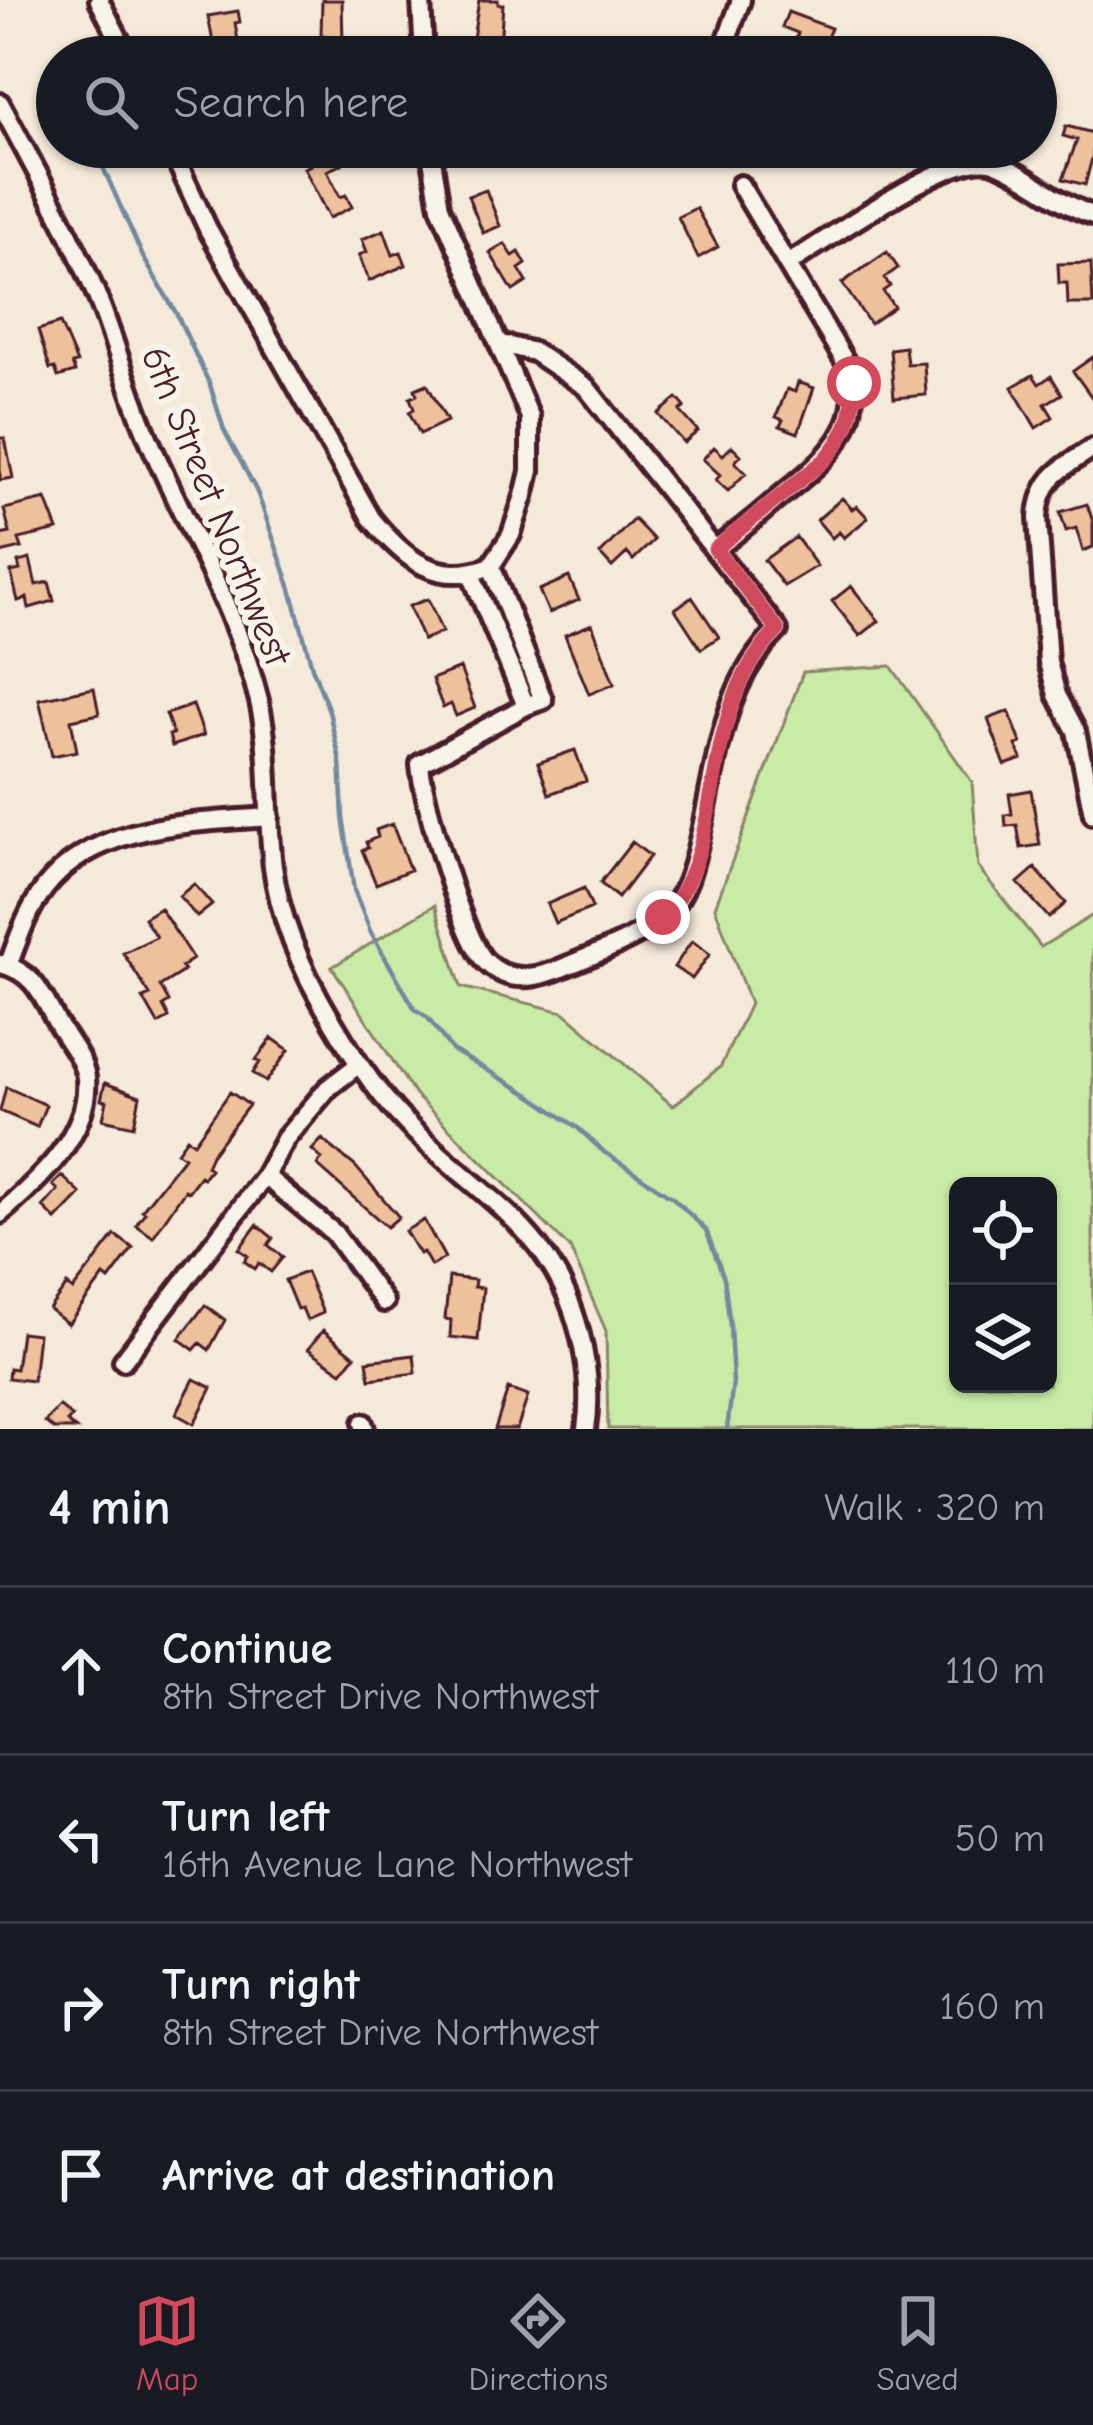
<!DOCTYPE html>
<meta charset="utf-8">
<style>
:root{--surface:#171b24;--page:#20242c;--text:#f1f3f6;--muted:#9ea1a6;--line:#363941;--accent:#d1495b}
body{margin:0;font-family:"Comic Neue",sans-serif;background:var(--page);color:var(--text)}
.controls{position:absolute;right:36px;bottom:36px;display:grid;overflow:hidden;border-radius:18px;box-shadow:0 3px 9px #0004}
.controls button{width:108px;height:108px;display:grid;place-items:center;padding:0;border:0;border-bottom:3px solid var(--line);background:var(--surface);color:var(--text);font:60px sans-serif}
.stop{position:absolute;width:36px;height:36px;margin:-27px;border:9px solid #d1495b;border-radius:50%;background:#fff}
.stop.end{background:#d1495b;border-color:#fff;box-shadow:0 3px 12px #0008}
.list{margin:0;padding:0;list-style:none}
h2{display:flex;justify-content:space-between;align-items:center;height:156px;margin:0;padding:0 48px;font-size:51px}
h2 small{font-size:39px;font-weight:400;color:var(--muted)}
.list li{display:grid;grid-template-columns:78px 1fr auto;gap:36px;align-items:center;box-sizing:border-box;height:168px;padding:0 48px;border-top:3px solid var(--line)}
.list b{display:block;font-size:45px;white-space:nowrap}
.list p{margin:0;font-size:39px;white-space:nowrap;color:var(--muted)}
.list em{font-size:39px;font-style:normal;color:var(--muted)}
.icon{flex:none;width:66px;height:66px;fill:none;stroke:currentColor;stroke-width:2;stroke-linecap:round;stroke-linejoin:round}
.map{position:relative;flex:none;width:1093px;height:1429px;overflow:hidden}
.search{position:absolute;background:var(--surface);box-shadow:0 3px 9px #0004;left:36px;right:36px;top:36px;height:132px;display:flex;align-items:center;gap:30px;box-sizing:border-box;padding:0 42px;border-radius:66px;color:var(--muted);font-size:45px}
.sheet{height:828px;background:var(--surface)}
nav{display:flex;justify-content:space-around;align-items:center;box-sizing:border-box;height:168px;border-top:3px solid var(--line);background:var(--surface);font-size:33px;color:var(--muted)}
nav a{display:grid;justify-items:center;gap:6px}
nav .on{color:var(--accent)}
.map>svg:first-child{display:block}
.green{fill:#c8eba5;stroke:#898568;stroke-width:3;fill-rule:evenodd}
.lines{fill:none;stroke-linecap:round;stroke-linejoin:round}
.stream{stroke:#7289a0;stroke-width:4.5}
.building{fill:#eec19d;stroke:#4a1f2b;stroke-width:3}
.minor-casing{stroke:#4a1f2b;stroke-width:26}
.minor{stroke:#f7f3e8;stroke-width:16}
.route{stroke:#d1495b;stroke-width:15}
.labels{text-anchor:middle;dominant-baseline:central;stroke-width:12;stroke-linejoin:round;paint-order:stroke}
.street-label{font-size:39px;fill:#4a1f2b;stroke:#f7f3e8}
</style>
<div class="map">
<svg width="1093" height="1429" viewBox="0 0 1093 1429">
<rect width="100%" height="100%" fill="#f5e9d9"/>
<filter id="ink" filterUnits="userSpaceOnUse"><feTurbulence type="fractalNoise" baseFrequency=".00833" numOctaves="2"/><feDisplacementMap in="SourceGraphic" scale="24" xChannelSelector="R" yChannelSelector="G"/><feConvolveMatrix kernelMatrix="1 2 1 2 8 2 1 2 1" color-interpolation-filters="sRGB"/></filter>
<g filter="url(#ink)">
<!-- green -->
<path class="green" d="M891,666L972,782L978,867L1041,947L1093,915V1429H608L606,1331L570,1248L415,1095L332,967L435,905L461,987L564,1012L673,1106L721,1066L750,1004L715,907L803,672ZM958,1186H1048V1384H958Z"/>
<g class="lines">
<!-- stream -->
<path class="stream" d="M94,147L143,257L176,313L210,385L224,430L257,492L291,589L312,667L329,711L340,761L343,817L354,890L371,933L415,1009L427,1017L452,1050L530,1095L578,1128L604,1152L673,1198L706,1230L724,1278L730,1326L733,1383L727,1429"/>
</g>
<!-- building -->
<path class="building" d="M322,0H342L343,44H328L329,36L321,35Z
M479,0H498V4H503L500,47L472,45Z
M238,11L240,22L235,23L239,46L221,49L220,41L213,42L208,16Z
M788,12L831,28L819,57L791,51L798,33L782,27Z
M1066,126L1093,133V154L1085,185L1063,179L1077,140L1063,136Z
M322,147H333L342,164L327,171L340,197L346,195L352,207L329,218L304,168L311,165L306,155Z
M486,190L500,226L483,233L468,196Z
M696,208L718,247L698,258L678,217Z
M384,230L393,255L401,252L406,265L369,281L359,255L367,252L362,239Z
M505,244L513,256L519,252L526,264L519,269L527,282L513,291L490,253Z
M887,252L898,268L884,278L890,286L883,291L894,307L870,324L842,283Z
M1091,263L1093,304H1068L1067,283H1059L1058,264Z
M60,323L77,363L72,364L75,372L58,377L55,368L50,369L38,330Z
M905,347L907,364L924,363L926,395L894,398L890,349Z
M1093,357V399L1073,371Z
M1033,375L1039,384L1051,376L1062,394L1045,404L1053,417L1036,428L1012,387Z
M798,382L814,388L798,433L780,426L783,420L776,417L787,389L795,392Z
M427,384L447,421L420,434L409,412L414,409L410,398L417,395L415,389Z
M677,398L685,407L680,411L698,431L684,443L658,414Z
M0,438H5L13,478L0,480Z
M732,446L741,455L735,462L746,473L728,491L716,480L720,475L703,459L714,447L723,455Z
M842,498L852,509L857,506L868,518L844,538L839,532L832,538L817,520Z
M46,499L58,530L19,539L22,548L0,553V535L10,533L4,509Z
M1087,504L1093,522V547L1083,551L1076,528L1066,531L1060,512Z
M634,519L654,540L633,560L627,553L612,567L600,554Z
M796,537L817,566L784,586L764,560Z
M30,559L36,585L49,582L54,601L29,608L27,598L18,601L11,572L20,570L18,562Z
M569,577L579,600L549,613L539,590Z
M851,586L879,621L860,636L832,601Z
M692,597L719,637L701,649L675,609Z
M428,599L442,632L423,640L409,606Z
M592,624L614,684L589,694L565,635Z
M460,668L475,708L456,716L451,704L443,708L432,679Z
M94,688L99,714L71,720L77,751L52,756L39,699Z
M193,705L204,735L172,746L169,735L173,734L166,714Z
M1009,711L1021,743L1016,745L1022,759L1005,765L988,719Z
M575,750L586,781L549,794L538,763Z
M1031,790L1040,845L1021,848L1017,825L1006,826L1005,815L1012,814L1009,794Z
M392,824L410,870L376,884L362,850L368,848L366,842L378,837L376,830Z
M632,842L650,856L618,898L600,883Z
M1035,868L1066,903L1049,918L1018,883Z
M194,884L212,905L197,917L179,896Z
M584,888L592,908L555,923L547,904Z
M160,908L193,959L181,967L184,971L160,986L169,1002L163,1006L169,1018L158,1024L143,998L150,995L123,953L156,937L144,918Z
M692,941L710,954L692,979L674,967Z
M272,1038L289,1050L266,1082L253,1073L260,1062L256,1060Z
M105,1083L140,1096L134,1126L103,1119L107,1101L101,1100Z
M6,1087L46,1105L37,1127L0,1111Z
M230,1092L249,1105L211,1155L206,1166L210,1169L203,1178L200,1176L188,1192L185,1190L153,1237L136,1225L145,1212L142,1210L184,1157L177,1152L187,1138L194,1143Z
M322,1139L355,1166L399,1217L387,1227L317,1165L322,1159L312,1150Z
M62,1176L81,1194L56,1220L43,1207L58,1190L53,1185Z
M424,1220L445,1258L431,1266L423,1252L419,1254L405,1231Z
M257,1225L273,1238L268,1245L283,1257L271,1272L259,1263L255,1269L244,1261L248,1256L239,1249Z
M115,1235L133,1248L109,1280L104,1276L68,1324L49,1309L67,1285L73,1290Z
M306,1272L323,1313L307,1320L302,1308L297,1309L285,1280Z
M449,1277L475,1280L474,1287L483,1288L478,1340L450,1337L451,1320L445,1319Z
M205,1305L225,1320L209,1350L200,1343L194,1350L179,1339Z
M323,1330L355,1356L342,1372L308,1349Z
M21,1332L38,1334L33,1381L8,1378L9,1368L16,1369Z
M414,1355L416,1373L370,1379L367,1361Z
M194,1379L212,1388L194,1424L176,1414Z
M508,1389L528,1396L517,1429H495Z
M59,1406L72,1417L67,1422L76,1429H54L45,1422Z"/>
<g class="lines">
<defs>
<path id="minor" d="M99,0L128,57
M421,0L424,57
M726,42L741,0
M0,103C35,169 73,236 101,306C118,351 131,398 150,442C187,529 236,609 259,701C270,749 267,797 271,846C274,900 294,953 320,1000C346,1046 372,1088 409,1126C485,1202 560,1231 583,1348C588,1373 590,1403 586,1429
M170,147L208,229L371,518C404,559 437,587 491,566L511,535L524,496L530,471V417L440,207L430,147
M789,263C828,240 954,148 994,162C1029,175 1057,204 1093,215
M501,344L534,352L586,387L778,630C720,685 717,767 699,840C693,866 686,896 666,914C639,939 602,951 569,965C540,978 510,986 485,961C464,940 422,798 420,764L526,706
M1093,448C1062,468 1040,478 1038,518L1048,662L1057,695L1076,731L1093,814
M715,549C739,532 761,513 783,494C825,460 866,427 849,368L740,185
M471,574L526,706L543,700L491,566
M8,966C18,940 27,911 44,889C95,822 194,823 270,817
M265,1176L334,1233L384,1302
M0,1214C37,1182 91,1134 86,1078C84,1059 65,1037 56,1021C41,993 33,972 1,964
M123,1361L265,1176L285,1139L328,1088L358,1065
M363,1423L365,1429"/>
</defs>
<!-- minor casing -->
<use href="#minor" class="minor-casing"/>
<!-- minor -->
<use href="#minor" class="minor"/>
</g>
</g>
<g class="lines" filter="url(#ink)">
<!-- route -->
<path class="route" d="M663,917C732,846 693,712 778,630L715,549L825,460C846,436 854,415 854,383"/>
</g>
<g class="labels">
<!-- street labels -->
<g class="street-label">
<text transform="translate(216 506) rotate(68)">6th Street Northwest</text>
</g>
</g>
</svg>
<div class="controls">
<button><svg class="icon" aria-label="locate" viewBox="0 0 24 24"><circle cx="12" cy="12" r="6"/><path d="M12 2v4M12 18v4M2 12h4M18 12h4"/></svg></button>
<button><svg class="icon" aria-label="layers" viewBox="0 0 24 24"><path d="M12 4l9 5-9 5-9-5zM3 14l9 5 9-5"/></svg></button>
</div>
<div class="stop" style="left:854px;top:383px"></div>
<div class="stop end" style="left:663px;top:917px"></div>
<div class="search"><svg class="icon" aria-label="search" viewBox="0 0 24 24"><circle cx="10" cy="10" r="6"/><path d="M15 15l6 6"/></svg>Search here</div>
</div>
<section class="sheet">
<h2>4 min<small>Walk · 320 m</small></h2>
<ul class="list">
<li><svg class="icon" aria-label="ahead" viewBox="0 0 24 24"><path d="M12 20V5M6 11l6-6 6 6"/></svg><div><b>Continue</b><p>8th Street Drive Northwest</p></div><em>110 m</em></li>
<li><svg class="icon" aria-label="left" viewBox="0 0 24 24"><path d="M17 20v-9H6M10 6l-5 5 5 5"/></svg><div><b>Turn left</b><p>16th Avenue Lane Northwest</p></div><em>50 m</em></li>
<li><svg class="icon" aria-label="right" viewBox="0 0 24 24"><path d="M7 20v-9h11M14 6l5 5-5 5"/></svg><div><b>Turn right</b><p>8th Street Drive Northwest</p></div><em>160 m</em></li>
<li><svg class="icon" aria-label="arrive" viewBox="0 0 24 24"><path d="M6 21V4h12l-3 4 3 4H6"/></svg><div><b>Arrive at destination</b></div></li>
</ul>
</section>
<nav>
<a class="on"><svg class="icon" aria-label="map" viewBox="0 0 24 24"><path d="M3 6l6-2 6 2 6-2v14l-6 2-6-2-6 2zM9 4v14M15 6v14"/></svg>Map</a>
<a><svg class="icon" aria-label="directions" viewBox="0 0 24 24"><path d="M12 3l9 9-9 9-9-9zM9 14v-3h6M13 9l2 2-2 2"/></svg>Directions</a>
<a><svg class="icon" aria-label="saved" viewBox="0 0 24 24"><path d="M7 4h10v16l-5-4-5 4z"/></svg>Saved</a>
</nav>
